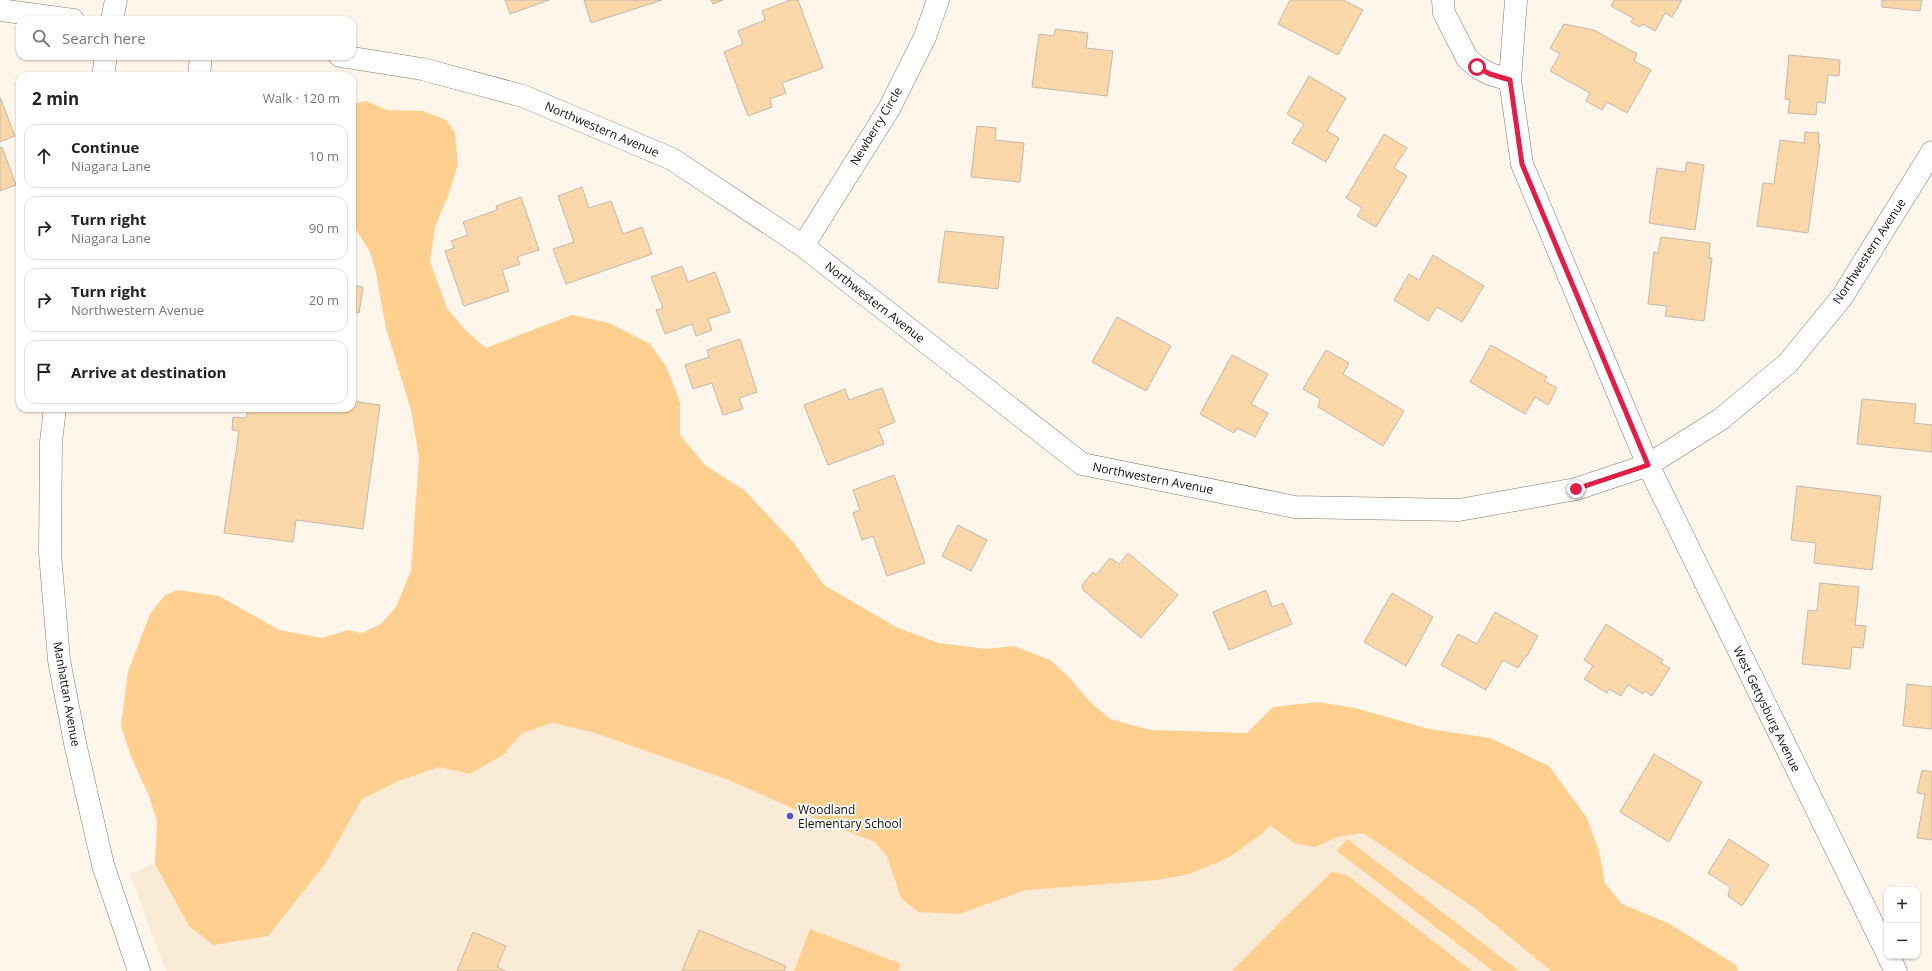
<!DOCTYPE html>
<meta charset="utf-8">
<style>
:root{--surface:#fff;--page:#f6f6f6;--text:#222;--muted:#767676;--line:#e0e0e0}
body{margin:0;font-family:"Open Sans",sans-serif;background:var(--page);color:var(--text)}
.controls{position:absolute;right:12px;bottom:12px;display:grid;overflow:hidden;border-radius:8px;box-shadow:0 1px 3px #0004}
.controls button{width:36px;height:36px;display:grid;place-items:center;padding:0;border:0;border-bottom:1px solid var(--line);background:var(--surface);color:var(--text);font:20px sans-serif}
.stop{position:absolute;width:12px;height:12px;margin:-9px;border:3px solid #e11d48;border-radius:50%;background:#fff}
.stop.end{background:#e11d48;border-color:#fff;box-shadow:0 1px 4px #0008}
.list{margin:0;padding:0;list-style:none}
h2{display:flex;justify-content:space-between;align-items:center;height:52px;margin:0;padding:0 16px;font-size:17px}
h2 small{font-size:13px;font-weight:400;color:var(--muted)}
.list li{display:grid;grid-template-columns:26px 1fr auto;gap:12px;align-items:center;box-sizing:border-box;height:64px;margin:0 8px 8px;padding:0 8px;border:1px solid var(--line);border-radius:12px}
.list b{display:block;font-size:15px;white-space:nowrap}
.list p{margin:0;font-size:13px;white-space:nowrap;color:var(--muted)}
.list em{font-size:13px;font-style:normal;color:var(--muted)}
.icon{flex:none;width:22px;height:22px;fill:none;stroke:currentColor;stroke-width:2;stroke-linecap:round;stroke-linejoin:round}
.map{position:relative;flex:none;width:1932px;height:971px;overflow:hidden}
.search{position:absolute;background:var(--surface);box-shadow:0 1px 3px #0004;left:16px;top:16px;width:340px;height:44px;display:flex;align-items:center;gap:10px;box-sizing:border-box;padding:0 14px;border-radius:12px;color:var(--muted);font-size:15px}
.panel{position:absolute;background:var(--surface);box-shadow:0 1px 3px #0004;left:16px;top:72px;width:340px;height:340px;border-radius:12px}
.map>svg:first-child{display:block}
.built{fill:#faebd7}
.green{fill:#ffcf8f}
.building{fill:#fad7a9;stroke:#c3b9ad}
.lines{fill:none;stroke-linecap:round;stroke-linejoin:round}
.minor-casing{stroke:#837a6e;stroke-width:23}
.minor{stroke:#fff;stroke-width:22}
.route{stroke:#e11d48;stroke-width:5}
.poi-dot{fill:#5153ca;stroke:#fff;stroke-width:1.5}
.labels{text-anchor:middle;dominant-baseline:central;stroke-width:3.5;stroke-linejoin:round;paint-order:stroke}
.street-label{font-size:12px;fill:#110d09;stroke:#fff}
.poi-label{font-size:12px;fill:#110d09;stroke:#fff;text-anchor:start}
</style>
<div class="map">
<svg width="1932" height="971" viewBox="0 0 1932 971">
<rect width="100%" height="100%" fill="#fef5eb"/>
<!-- built -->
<path class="built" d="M534,688L1363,833L1472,906L1551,971H166L130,874L146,867Z"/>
<!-- green -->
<path class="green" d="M366,101L387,110L423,111L446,120L455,133L458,164L448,196L435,227L430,262L447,308L465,330L486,348L572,315L609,323L650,344L666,366L680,402V435L706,466L744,490L794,543L824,585L896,627L938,643L987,649L1014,646L1050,660L1071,679L1088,700L1110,719L1151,730L1247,733L1273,707L1318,702L1355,708L1429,729L1490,738L1549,766L1587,818L1599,851L1605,883L1622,904L1668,923L1736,965L1738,971H1551L1472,906L1363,833L1337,837L1315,847L1294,843L1270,825L1262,834L1228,858L1189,874L1158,880L1026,890L959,914L918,912L901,898L887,856L875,842L826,823L729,780L592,732L552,723L522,733L503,755L470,774L439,767L398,781L362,799L325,864L268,936L213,945L189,926L155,864L157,821L149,796L132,759L121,726L128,672L150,614L165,595L178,590L219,596L279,630L322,638L348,630L362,633L381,624L396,607L411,571L419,457L411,410L386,328L376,273L370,252L352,223V104Z
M1347,839L1519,971H1493L1337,851Z
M1332,872L1344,874L1351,878L1472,971H1232L1285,917Z
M810,929L901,964L898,971H794Z"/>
<!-- building -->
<path class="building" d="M505,0H549L510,14Z
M584,0H662L591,23Z
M711,0H723L713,4Z
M790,0H798L823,68L782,83L786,93L770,99L772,107L748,116L724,52L743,44L738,31L765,20L762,11Z
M1290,0H1343L1363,10L1338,55L1278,24Z
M1614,0H1682L1672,17L1665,13L1655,31L1643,24L1640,27L1631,22L1633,18L1611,6Z
M1882,0H1922L1920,11L1882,7Z
M1564,24L1594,30L1637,54L1634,61L1651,70L1627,113L1607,102L1602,110L1586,101L1590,93L1550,71L1560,54L1550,48Z
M1055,29L1088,33L1086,48L1113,51L1107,96L1032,87L1039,34L1054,36Z
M1789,55L1840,60L1839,76L1828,75L1825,103L1817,102L1816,115L1788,113L1790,100L1785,99Z
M1309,76L1346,98L1327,131L1339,138L1326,162L1292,143L1304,124L1287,114Z
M0,97L15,136L0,142Z
M977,126L996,128L995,140L1024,143L1020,182L971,177Z
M1805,132L1819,133L1818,144H1820L1808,233L1757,226L1763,183L1774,184L1780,140L1804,143Z
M1384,134L1407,148L1394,168L1407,176L1376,227L1357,216L1362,208L1346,198Z
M2,147L16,185L0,191V148Z
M1687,162L1704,165L1695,230L1649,223L1657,168L1685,172Z
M582,187L589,208L611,201L623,234L642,227L652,254L566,284L553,249L574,242L558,196Z
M521,197L539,250L517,257L520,264L502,270L509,291L464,306L445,251L454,248L451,241L468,235L463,222L497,210L496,206Z
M945,231L1004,237L998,289L938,282Z
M1661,237L1710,243L1709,258H1712L1704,321L1665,316L1667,306L1648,304L1654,252L1658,253Z
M1433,255L1484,286L1462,322L1437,307L1428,321L1394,300L1409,274L1419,280Z
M682,266L688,282L715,272L730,312L708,319L712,330L696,336L692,324L665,334L656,310L663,308L651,277Z
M352,285L363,287L359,313L352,312Z
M1117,317L1171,346L1146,391L1092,362Z
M740,339L757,392L739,398L743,409L723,415L712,383L693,389L685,365L709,357L707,350Z
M1491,345L1547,377L1544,381L1557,388L1548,405L1535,397L1525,414L1470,382Z
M1326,350L1349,363L1343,374L1404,411L1383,446L1318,407L1320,399L1303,389Z
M1232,355L1268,374L1251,404L1268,413L1255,437L1237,428L1234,433L1200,414Z
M882,388L895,422L878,429L884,444L828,465L804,405L845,389L849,400Z
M1862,399L1916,404L1914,423L1932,425V452L1857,444Z
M352,401L380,405L363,529L296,520L293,542L224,533L239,431L232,430L233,417L246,418L248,408H352Z
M894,475L925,563L887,576L873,536L862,540L853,513L860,510L853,490Z
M1797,486L1881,496L1872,570L1814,563L1816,543L1791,540Z
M958,525L987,540L971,571L942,556Z
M1128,553L1178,595L1141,638L1083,590L1082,585L1093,572L1096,575L1110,558L1119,564Z
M1820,583L1859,587L1855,625L1866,626L1863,648L1852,647L1850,669L1802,664L1808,610L1817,611Z
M1266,590L1272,607L1283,603L1292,624L1229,650L1213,612Z
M1392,593L1433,617L1406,666L1364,642Z
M1495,612L1538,636L1527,656L1524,658L1518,668L1503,660L1486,690L1441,665L1458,634L1477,644Z
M1606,624L1663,660L1661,663L1670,668L1652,696L1645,691L1643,694L1628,685L1621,696L1609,689L1607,693L1584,679L1593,666L1584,660Z
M1907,684L1932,687V729L1903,726Z
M1654,754L1702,782L1669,842L1620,812Z
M1922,770L1932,772V840L1917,838L1925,794L1917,793Z
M1729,839L1769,865L1742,906L1728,896L1730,887L1708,873Z
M699,930L786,966L784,971H682Z
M473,932L506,946L497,967L506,971H457Z"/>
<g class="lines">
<defs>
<path id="minor" d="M1443,0L1444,13L1467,58L1477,67L1490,74L1510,80
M1516,0L1510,80L1522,164L1648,465L1887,953
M0,10L73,20
M112,20L116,0
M340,56L422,69L523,96L672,159L803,246L1082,464L1295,507L1459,510L1576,489L1648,465L1721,419L1788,363L1842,297L1932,152
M103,76L106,56
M199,76L201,56
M803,246L889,109L925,37L938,0
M55,408L51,442L50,553L59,660L75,743L103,865L139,971
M1888,956L1896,971"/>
</defs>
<!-- minor casing -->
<use href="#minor" class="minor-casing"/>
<!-- minor -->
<use href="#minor" class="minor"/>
</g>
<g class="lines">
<!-- route -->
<path class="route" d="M1477,67L1490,74L1510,80L1522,164L1648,465L1576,489"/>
</g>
<!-- markers -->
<circle class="poi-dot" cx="790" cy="816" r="4"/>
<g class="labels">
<!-- street labels -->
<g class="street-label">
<text transform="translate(876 126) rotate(-59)">Newberry Circle</text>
<text transform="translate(602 129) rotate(23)">Northwestern Avenue</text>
<text transform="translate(1869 251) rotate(-57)">Northwestern Avenue</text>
<text transform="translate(875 302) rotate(38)">Northwestern Avenue</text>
<text transform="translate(1153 478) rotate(11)">Northwestern Avenue</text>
<text transform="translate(67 694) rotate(80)">Manhattan Avenue</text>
<text transform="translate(1767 709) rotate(64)">West Gettysburg Avenue</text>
</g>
<!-- poi labels -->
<g class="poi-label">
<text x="798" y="809">Woodland<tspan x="798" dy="14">Elementary School</tspan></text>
</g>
</g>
</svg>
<div class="controls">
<button>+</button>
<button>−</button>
</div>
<div class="stop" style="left:1477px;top:67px"></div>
<div class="stop end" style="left:1576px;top:489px"></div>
<div class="search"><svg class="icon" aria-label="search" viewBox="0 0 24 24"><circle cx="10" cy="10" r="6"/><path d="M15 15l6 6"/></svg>Search here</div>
<section class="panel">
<h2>2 min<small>Walk · 120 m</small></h2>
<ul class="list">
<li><svg class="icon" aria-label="ahead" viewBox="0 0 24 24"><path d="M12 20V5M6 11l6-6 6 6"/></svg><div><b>Continue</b><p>Niagara Lane</p></div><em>10 m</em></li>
<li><svg class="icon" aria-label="right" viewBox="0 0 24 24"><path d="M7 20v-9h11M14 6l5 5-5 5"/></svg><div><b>Turn right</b><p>Niagara Lane</p></div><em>90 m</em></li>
<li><svg class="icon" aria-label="right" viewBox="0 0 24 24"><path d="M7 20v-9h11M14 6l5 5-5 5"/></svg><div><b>Turn right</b><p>Northwestern Avenue</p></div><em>20 m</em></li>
<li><svg class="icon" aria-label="arrive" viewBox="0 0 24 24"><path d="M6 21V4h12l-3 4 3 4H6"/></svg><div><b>Arrive at destination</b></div></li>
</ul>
</section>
</div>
